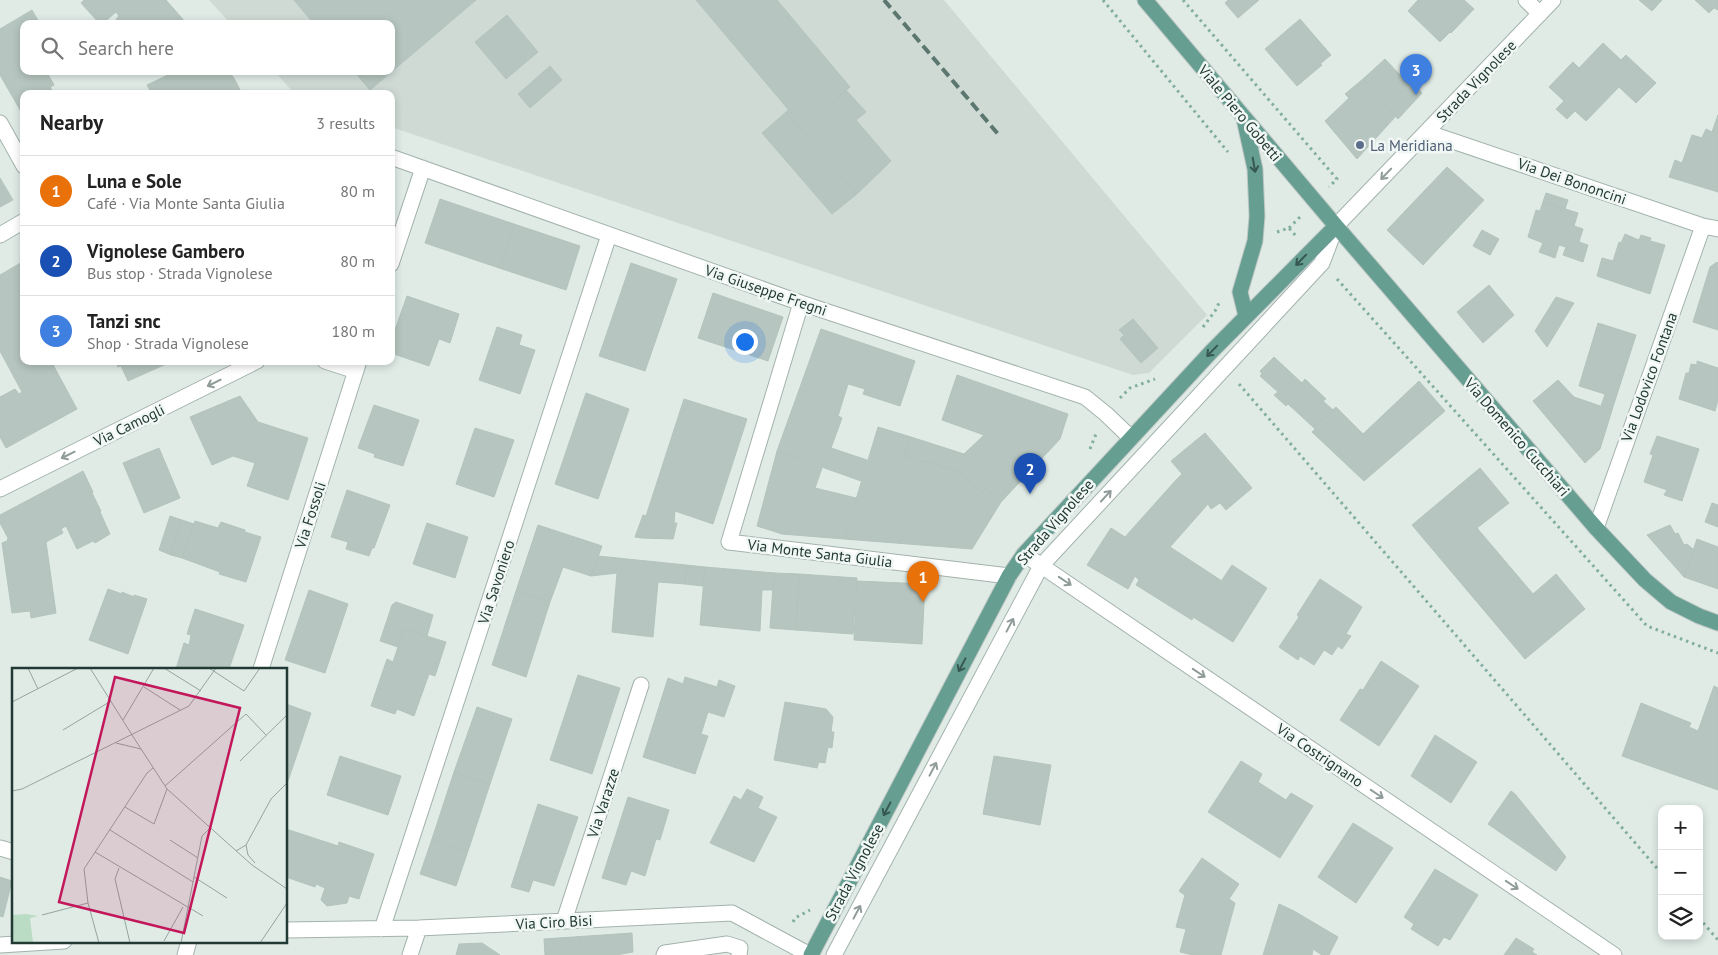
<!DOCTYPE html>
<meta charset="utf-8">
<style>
:root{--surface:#fff;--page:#f2f2f2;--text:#222;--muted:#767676;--line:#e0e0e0;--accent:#111827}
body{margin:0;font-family:"PT Sans",sans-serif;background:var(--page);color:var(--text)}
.controls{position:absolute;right:15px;bottom:15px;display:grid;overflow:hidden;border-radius:10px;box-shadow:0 2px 8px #0003}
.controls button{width:45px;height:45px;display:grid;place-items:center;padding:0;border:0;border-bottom:1px solid var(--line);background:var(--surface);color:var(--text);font:25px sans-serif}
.you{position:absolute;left:744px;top:341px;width:18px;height:18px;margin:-12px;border:4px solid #fff;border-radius:50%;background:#1a73e8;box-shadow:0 0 0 8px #1a73e833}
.badge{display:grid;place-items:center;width:32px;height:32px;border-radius:50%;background:var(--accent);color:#fff;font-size:16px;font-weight:700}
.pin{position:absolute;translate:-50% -41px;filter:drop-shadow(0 1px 2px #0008)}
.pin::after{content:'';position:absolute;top:26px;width:18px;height:15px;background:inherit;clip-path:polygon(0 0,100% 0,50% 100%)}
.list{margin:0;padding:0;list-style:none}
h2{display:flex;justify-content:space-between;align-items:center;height:65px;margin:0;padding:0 20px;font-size:21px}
h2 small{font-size:16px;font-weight:400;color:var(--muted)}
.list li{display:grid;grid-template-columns:32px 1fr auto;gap:15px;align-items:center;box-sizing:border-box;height:70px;padding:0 20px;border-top:1px solid var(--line)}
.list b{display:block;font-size:19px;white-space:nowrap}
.list p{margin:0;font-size:16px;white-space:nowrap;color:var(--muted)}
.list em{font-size:16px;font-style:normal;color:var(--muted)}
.icon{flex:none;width:28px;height:28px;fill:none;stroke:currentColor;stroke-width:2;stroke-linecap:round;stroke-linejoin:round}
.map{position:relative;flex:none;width:1718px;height:955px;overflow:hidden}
.search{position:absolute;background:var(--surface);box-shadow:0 2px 8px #0003;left:20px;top:20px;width:375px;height:55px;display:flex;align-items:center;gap:12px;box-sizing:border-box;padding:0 18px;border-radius:10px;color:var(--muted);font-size:19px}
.panel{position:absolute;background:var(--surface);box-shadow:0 2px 8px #0003;left:20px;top:90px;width:375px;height:275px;border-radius:10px}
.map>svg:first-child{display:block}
.built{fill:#cfdad5}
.building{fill:#b6c5bf;stroke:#b3c4bd}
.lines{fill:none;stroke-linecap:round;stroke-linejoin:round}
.minor-casing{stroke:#a3b2ad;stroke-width:17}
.major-casing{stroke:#c1c8c6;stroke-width:17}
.path{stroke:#82ada1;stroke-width:3;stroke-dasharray:2.5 4;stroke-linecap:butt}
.minor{stroke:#fff;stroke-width:15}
.major{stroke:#669f92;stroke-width:15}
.rail{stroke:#5c7670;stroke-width:4;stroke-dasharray:10 5;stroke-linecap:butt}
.oneway{stroke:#365850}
.oneway2{stroke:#909c9a}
.service-dot{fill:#5c6f8a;stroke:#f1f7f4;stroke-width:2}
.labels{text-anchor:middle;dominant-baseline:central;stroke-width:5;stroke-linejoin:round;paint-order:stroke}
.street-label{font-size:15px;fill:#223a34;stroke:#f1f7f4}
.service-label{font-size:15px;fill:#4e5e75;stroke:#f1f7f4;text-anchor:start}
.inset-road{fill:none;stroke:#94a49f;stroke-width:1}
.view{fill:#c2185b;fill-opacity:0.15;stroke:#c2185b;stroke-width:2.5}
.inset-edge{fill:none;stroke:#223a34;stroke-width:2.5}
</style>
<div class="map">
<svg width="1718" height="955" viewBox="0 0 1718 955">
<rect width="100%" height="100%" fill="#e0ebe6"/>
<!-- built -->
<path class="built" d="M209,0H944L1207,315L1149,373L1133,375L391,127V94H295L274,71H391V24H231Z"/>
<!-- building -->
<path class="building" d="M84,0H166L187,24H120L116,19L119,16L116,12L102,24H100L81,3Z
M294,0H476L370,90L354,71H391V24H314Z
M696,0H777L850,87L803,127Z
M1228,0H1259L1238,18L1225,3Z
M1418,0H1464L1474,9L1451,33L1450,32L1440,42L1408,11Z
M1639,0H1662L1652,11Z
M1695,0H1718V10L1714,8L1709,13Z
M32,10L40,24H24V71H46L54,85L50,87L54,94H24L23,115L0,75V29Z
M507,15L538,52L506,79L475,42Z
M1300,19L1331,55L1320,64L1322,65L1297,86L1265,49Z
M1603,43L1621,60L1626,55L1656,83L1636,103L1619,87L1586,121L1575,111L1567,119L1556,109L1564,101L1549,87L1573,62L1579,68Z
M1385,59L1400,75L1402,73L1422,93L1398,119L1363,79Z
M550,66L562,80L530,108L518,94Z
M166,71H228L234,78L242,94H152L147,85L168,75Z
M1363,79L1396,116L1357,159L1325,121L1349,98L1345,94Z
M846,90L866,112L856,120L891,161L857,194L786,112L788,110L803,127Z
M786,112L857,194L832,214L762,133Z
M1718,115V192L1669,177L1675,160L1682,163L1692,135L1702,138L1706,129L1712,132Z
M1447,167L1484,200L1423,265L1387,230Z
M0,178L13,200L0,207Z
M1546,193L1568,200L1565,209L1543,202Z
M440,199L514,224L499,268L425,243Z
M1543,202L1578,213L1574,226L1583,229L1579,242L1588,245L1583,262L1563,255L1566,247L1559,245L1555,258L1539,252L1543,243L1528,237L1536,210L1540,211Z
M514,224L580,246L566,290L499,268Z
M1482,230L1499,239L1490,255L1473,246Z
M1625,234L1639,240L1641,235L1651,238L1650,241L1665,245L1650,294L1597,276L1602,258L1613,261L1619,242L1621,243Z
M24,261V308L22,309L24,313V361H51L77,409L6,448L0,437V397L15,389L19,394L22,392L0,351V275Z
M1717,262L1718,263V330L1693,322L1710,267Z
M631,263L677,279L645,371L599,356Z
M1489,285L1514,315L1483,343L1457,312Z
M713,293L783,317L768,361L698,338Z
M407,296L459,314L450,343L439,339L429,366L391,353V341Z
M1556,297L1574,303L1547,347L1535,331Z
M1133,319L1158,348L1141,363L1120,339L1124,335L1119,330Z
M1598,323L1636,335L1612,410L1601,406L1605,394L1579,386Z
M497,327L522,335L519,345L535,350L520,394L479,380Z
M821,329L915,361L900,406L863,394L865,389L848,384L838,416L842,418L831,448L867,460L861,481L777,451Z
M1274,357L1302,383L1305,379L1326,399L1323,401L1333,410L1313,427L1288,404L1286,406L1274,395L1278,392L1260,376L1262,374L1260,371Z
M115,361H165L166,364L128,381L121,366L118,367Z
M1697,361L1718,368V400L1715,411L1679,399L1686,373H1689L1691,364L1697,365Z
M957,375L1068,414L1060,439L1001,502L985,488L982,493L964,476V474L904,455L911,437L964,454L984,435L942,420Z
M1558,380L1574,397L1612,410L1600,449L1585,463L1533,401Z
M1419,381L1445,411L1364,481L1312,432L1315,429L1313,427L1336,407L1363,434Z
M586,393L629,409L598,499L555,484Z
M240,396L258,422L308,438L288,500L247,486L255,463L233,456L212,465L190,417Z
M684,399L747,419L713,524L675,511L674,523H677L673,539L642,538L635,537L643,515L646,516Z
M374,405L419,420L403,466L374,457L375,454L358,448Z
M878,427L911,437L904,455L964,474V476L982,493L985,488L1001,502L972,549L844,539Z
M475,428L514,440L494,497L456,484Z
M1205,433L1252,488L1226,510L1220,503L1211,509L1208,504L1170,547L1257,604L1233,642L1193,617L1192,620L1136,585L1139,580L1135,576L1128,589L1087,565L1111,528L1125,537L1176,480L1182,474L1171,461Z
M1657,436L1699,449L1682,501L1664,495L1667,490L1644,482L1653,455L1650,454Z
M159,448L180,498L144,513L123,463Z
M777,451L822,468L815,488L856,498L844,539L782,534L757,526Z
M1480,468L1509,503L1477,528L1533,594L1556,574L1585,609L1525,659L1412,525Z
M83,471L93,492L92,493L101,511L100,512L110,534L95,543L93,541L77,549L66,526L61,529L63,533L46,542L56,613L31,618L30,611L12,613L2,543L7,541L8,538L0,523V515Z
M347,490L390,505L374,548H372L369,556L346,549L348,542L331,537Z
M1712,503L1718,505V527L1705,522Z
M170,516L182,520L171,555L159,550Z
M182,520L194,524L182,558L171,555Z
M195,521L218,528L221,522L245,530V532L261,537L246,582L219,574L220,572L182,558Z
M427,523L468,537L455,578L413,564Z
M538,525L602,546L591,576L563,567L550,602L516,591Z
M1670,525L1675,534L1678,533L1684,545L1687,544L1694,550L1684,577L1647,535Z
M1697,539L1718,547V589L1684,577Z
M598,556L686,565L685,584L658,582L653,637L612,632L617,573L591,576Z
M686,565L705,567L703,586L685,584Z
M1232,565L1267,588L1257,604L1222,580Z
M705,567L775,573L773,590H762L760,631L700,625Z
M774,573L799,574L796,630L770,628Z
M799,574L857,578L853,634L796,630Z
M1320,579L1362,607L1346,634L1351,636L1342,649L1338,646L1332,655L1324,650L1314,665L1300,656L1298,660L1279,647L1299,617L1297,615Z
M857,581L925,584L922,644L854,640Z
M108,589L122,594V592L134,597V595L147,599L128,654L89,640Z
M309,590L348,604L325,673L285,660Z
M516,591L550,602L526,677L492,665Z
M396,602L433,615L427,636L404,629L398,647L380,641L392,605Z
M195,609L244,625L229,669H176L184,643L189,645L191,635L187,634Z
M404,629L446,642L435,676L429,674L414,716L397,709L395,714L371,706L387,659L393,662Z
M1381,661L1419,686L1379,746L1340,720L1360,689L1363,690Z
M578,675L620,688L592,774L550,760Z
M685,677L717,687L719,680L735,686L724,717L708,712L701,734L708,736L695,774L643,757L668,678L683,684Z
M1714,686L1718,688V790L1622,756L1641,703L1691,723L1689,727L1698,731Z
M785,702L826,709L833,717L831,732H834L832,748L828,747L825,763L819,762L817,768L774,760Z
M286,704L311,713L288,781H286Z
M477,707L512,719L490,784L454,772Z
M1435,735L1477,762L1451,803L1411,776Z
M340,756L401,776L388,815L327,795Z
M994,756L1051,765L1040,825L983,814Z
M1241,761L1262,774L1258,782L1286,800L1291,793L1313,806L1280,858L1208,812Z
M454,772L490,784L468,851L432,839Z
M747,789L763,797L758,808L777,817L754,862L710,843L734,796L741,800Z
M1511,791L1515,794L1566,857L1556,871L1488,824Z
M628,797L669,810L660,840L656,839L645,876L631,871L626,885L602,878Z
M538,804L578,817L554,886L533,880L529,892L511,887Z
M1353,823L1393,848L1356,903L1318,877Z
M286,829L338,846L339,842L374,854L359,899L349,896L347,903L327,906L321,900L325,888L316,884L315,887L286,877Z
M432,839L468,851L456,886L420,874Z
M1202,858L1239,884L1229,899L1235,903L1221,955H1193L1180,952L1186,929L1176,927L1185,895L1179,891Z
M1435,869L1478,895L1450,940L1444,937L1438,946L1411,929L1414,924L1404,917Z
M0,877L12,881L3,917L0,916Z
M1279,904L1294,911L1338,937L1329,955H1322L1313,949L1312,955H1263Z
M632,933L633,952L616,955H545L544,939Z
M1516,938L1534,949L1532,952L1537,955H1504Z
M482,943L500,955H456L459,944Z"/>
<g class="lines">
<defs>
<path id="minor" d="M1526,0L1540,14
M0,123L24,166
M1426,132L1703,226L1718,229
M391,157L801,303L1085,397L1106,414L1131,438
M0,235L24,221
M391,264L423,168
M801,303L729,542L1009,576
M325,361L356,371
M0,489L257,361
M1596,528L1703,226
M1024,554L1614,955
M261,669L359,361
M0,848L14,852
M564,921L641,685
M382,929L609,235
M286,930L419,928L732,913L810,955
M0,945L64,941
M185,955L189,941
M410,955L419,928
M664,955L665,953L727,944L740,948L739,955
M834,955L1041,566L1322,263L1336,226L1553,0"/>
<path id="major" d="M1145,0L1336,226L1596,528L1645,580L1671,602L1699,616L1718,623
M1244,119L1255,169L1257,216L1255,241L1240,292L1246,316
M811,955L1009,576L1024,554L1211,352L1336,226"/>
</defs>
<!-- minor casing -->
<use href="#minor" class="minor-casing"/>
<!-- major casing -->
<use href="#major" class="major-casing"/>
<!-- path -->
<path class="path" d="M1103,0L1228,152
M1183,0L1337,179L1329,187
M1289,228L1300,217
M1277,232L1289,228L1296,236
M1337,279L1647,626L1718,653
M1203,327L1215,311L1220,301
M1239,384L1662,874
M1120,398L1130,388L1155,379
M1090,449L1096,434
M1699,918L1718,940
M793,922L795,918L810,910"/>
<!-- minor -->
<use href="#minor" class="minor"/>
<!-- major -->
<use href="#major" class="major"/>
<!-- rail -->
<path class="rail" d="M884,0L998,134"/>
</g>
<!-- one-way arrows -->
<defs><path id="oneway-shaft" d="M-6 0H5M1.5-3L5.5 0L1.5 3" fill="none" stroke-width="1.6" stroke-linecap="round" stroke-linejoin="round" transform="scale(1.25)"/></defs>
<g class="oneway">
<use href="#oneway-shaft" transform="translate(1254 165) rotate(80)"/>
<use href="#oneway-shaft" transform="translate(1301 260) rotate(134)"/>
<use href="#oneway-shaft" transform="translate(1212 351) rotate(134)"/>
<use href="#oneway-shaft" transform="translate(962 665) rotate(118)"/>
<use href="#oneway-shaft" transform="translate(887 809) rotate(118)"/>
</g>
<g class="oneway2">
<use href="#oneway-shaft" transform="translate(1386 174) rotate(134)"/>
<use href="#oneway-shaft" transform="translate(214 383) rotate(154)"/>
<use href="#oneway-shaft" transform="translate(68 455) rotate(154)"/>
<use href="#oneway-shaft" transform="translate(1106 496) rotate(-47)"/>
<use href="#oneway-shaft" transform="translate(1065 581) rotate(34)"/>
<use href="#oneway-shaft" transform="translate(1010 625) rotate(-62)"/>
<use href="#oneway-shaft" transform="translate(1199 673) rotate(34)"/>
<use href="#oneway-shaft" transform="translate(933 769) rotate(-62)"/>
<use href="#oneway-shaft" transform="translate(1377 794) rotate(34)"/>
<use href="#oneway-shaft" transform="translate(1512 885) rotate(34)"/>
<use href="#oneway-shaft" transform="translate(857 912) rotate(-62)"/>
</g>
<!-- markers -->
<circle class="service-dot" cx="1360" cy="145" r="5"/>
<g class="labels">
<!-- street labels -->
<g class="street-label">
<text transform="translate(1476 81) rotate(-46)">Strada Vignolese</text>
<text transform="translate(1240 113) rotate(50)">Viale Piero Gobetti</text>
<text transform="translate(1572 181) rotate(19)">Via Dei Bononcini</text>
<text transform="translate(766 290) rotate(19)">Via Giuseppe Fregni</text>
<text transform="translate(1649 377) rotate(-70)">Via Lodovico Fontana</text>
<text transform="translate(129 425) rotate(-26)">Via Camogli</text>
<text transform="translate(1517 437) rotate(49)">Via Domenico Cucchiari</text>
<text transform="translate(310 515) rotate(-72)">Via Fossoli</text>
<text transform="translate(1055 522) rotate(-49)">Strada Vignolese</text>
<text transform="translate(820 553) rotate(7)">Via Monte Santa Giulia</text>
<text transform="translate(496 582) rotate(-72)">Via Savoniero</text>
<text transform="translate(1320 755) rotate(34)">Via Costrignano</text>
<text transform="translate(603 803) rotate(-72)">Via Varazze</text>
<text transform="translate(854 872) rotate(-62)">Strada Vignolese</text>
<text transform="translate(554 922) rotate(-3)">Via Ciro Bisi</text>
</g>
<!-- service labels -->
<g class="service-label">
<text x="1370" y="145">La Meridiana</text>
</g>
</g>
<!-- overview -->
<g transform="translate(12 668)">
<rect width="275" height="275" fill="#e0ebe6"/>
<path d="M14,246L26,248L18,250L21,275H0V247Z" fill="#badbc4"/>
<path class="inset-road" d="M16,0L26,21M78,0L120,67M152,0L189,23M197,0L232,23L248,0M132,19L168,42M0,34L66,0M111,52L142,0M51,62L99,33M120,67L155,121L240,197L275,221M104,75L129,81M228,93L275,47M153,118L234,46L254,67M0,123L10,121L177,38L204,0M113,139L142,156L155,121M98,162L181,214M158,172L186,190M234,177L236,187L243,195M224,183L234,177L259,131L275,115M83,184L191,248M107,200L103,211L118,275M182,209L215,230M30,247L76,235M152,273L171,239M87,275L76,235L72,201L135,105L141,100M169,275L190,168L199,159M248,275L275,235"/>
<path class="view" d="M103,9L228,40L172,265L47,234Z"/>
<rect width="275" height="275" class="inset-edge"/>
</g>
</svg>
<div class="controls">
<button>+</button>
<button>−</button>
<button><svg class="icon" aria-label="layers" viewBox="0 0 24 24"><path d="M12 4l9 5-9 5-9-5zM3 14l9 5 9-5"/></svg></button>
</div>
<div class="you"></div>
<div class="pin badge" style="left:923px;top:602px;background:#e8710a">1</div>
<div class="pin badge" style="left:1030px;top:494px;background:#1a4fb4">2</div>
<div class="pin badge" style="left:1416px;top:95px;background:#3f7fe0">3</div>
<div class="search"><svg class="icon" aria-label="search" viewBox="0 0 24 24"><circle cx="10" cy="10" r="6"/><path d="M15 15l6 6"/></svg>Search here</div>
<section class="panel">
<h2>Nearby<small>3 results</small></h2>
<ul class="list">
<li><span class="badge" style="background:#e8710a">1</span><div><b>Luna e Sole</b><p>Café · Via Monte Santa Giulia</p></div><em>80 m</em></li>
<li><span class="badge" style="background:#1a4fb4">2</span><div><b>Vignolese Gambero</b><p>Bus stop · Strada Vignolese</p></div><em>80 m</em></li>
<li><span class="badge" style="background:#3f7fe0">3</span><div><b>Tanzi snc</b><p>Shop · Strada Vignolese</p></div><em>180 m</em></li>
</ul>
</section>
</div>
